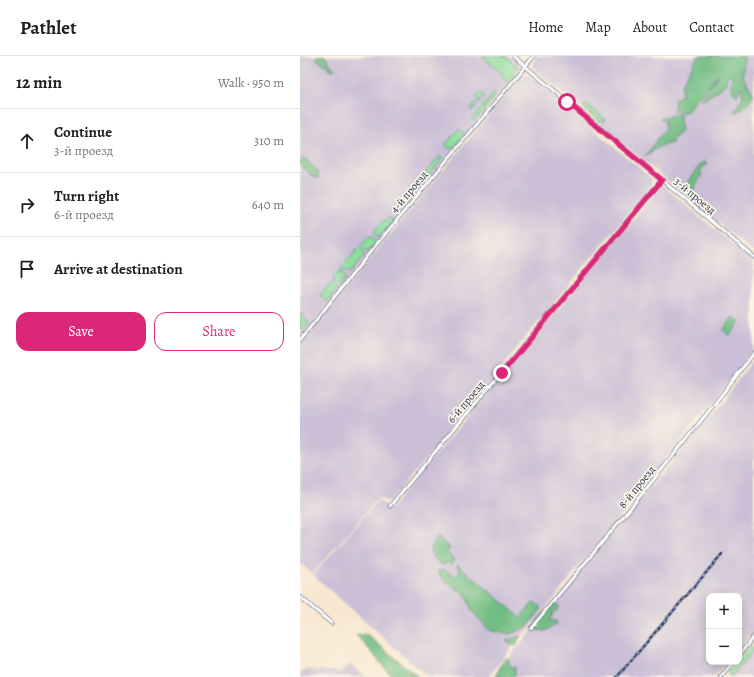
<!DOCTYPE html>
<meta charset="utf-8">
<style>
:root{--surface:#fff;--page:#f6f6f6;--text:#202124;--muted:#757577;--line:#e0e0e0;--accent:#db2777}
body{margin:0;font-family:Alegreya,serif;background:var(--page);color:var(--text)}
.controls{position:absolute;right:12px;bottom:12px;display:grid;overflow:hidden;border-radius:8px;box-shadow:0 2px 10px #0003}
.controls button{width:36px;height:36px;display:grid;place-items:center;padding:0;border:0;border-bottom:1px solid var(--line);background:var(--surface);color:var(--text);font:20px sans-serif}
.stop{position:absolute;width:12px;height:12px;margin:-9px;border:3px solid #db2777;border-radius:50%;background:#fff}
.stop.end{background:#db2777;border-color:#fff;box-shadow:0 1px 4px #0008}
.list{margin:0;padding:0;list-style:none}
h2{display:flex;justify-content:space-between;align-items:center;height:52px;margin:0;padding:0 16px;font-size:17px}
h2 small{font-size:13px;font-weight:400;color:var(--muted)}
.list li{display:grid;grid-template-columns:26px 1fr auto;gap:12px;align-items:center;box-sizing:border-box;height:64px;padding:0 16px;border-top:1px solid var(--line)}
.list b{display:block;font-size:15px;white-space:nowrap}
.list p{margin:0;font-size:13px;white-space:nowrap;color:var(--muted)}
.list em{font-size:13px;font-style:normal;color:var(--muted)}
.actions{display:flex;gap:8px;padding:12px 16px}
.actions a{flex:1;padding:9px 0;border:1px solid var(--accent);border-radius:12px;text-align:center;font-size:14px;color:var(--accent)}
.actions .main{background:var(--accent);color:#fff}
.icon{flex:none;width:22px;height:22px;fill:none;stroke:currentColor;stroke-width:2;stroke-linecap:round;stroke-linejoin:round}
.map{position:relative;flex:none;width:454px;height:621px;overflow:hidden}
header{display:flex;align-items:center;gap:24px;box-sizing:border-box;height:56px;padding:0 20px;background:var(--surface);border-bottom:1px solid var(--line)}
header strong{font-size:19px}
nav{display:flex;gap:22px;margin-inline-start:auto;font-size:14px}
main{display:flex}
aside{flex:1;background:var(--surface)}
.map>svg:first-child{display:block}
.industrial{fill:#cabfd6}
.green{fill:#8ede9d;stroke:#54867e}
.forest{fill:#72bd84;stroke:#467671}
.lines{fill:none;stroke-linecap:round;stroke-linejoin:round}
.minor-casing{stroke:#686f86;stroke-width:4.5}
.minor{stroke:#fff;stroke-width:3}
.rail-casing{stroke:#1b2f5e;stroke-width:2.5}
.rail{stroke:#fcf5e5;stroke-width:1;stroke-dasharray:3;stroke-linecap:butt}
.route{stroke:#db2777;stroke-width:5}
.labels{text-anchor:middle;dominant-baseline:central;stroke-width:3.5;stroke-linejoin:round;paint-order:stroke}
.street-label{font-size:11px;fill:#1b2f5e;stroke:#fcf5e5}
</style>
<header>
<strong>Pathlet</strong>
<nav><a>Home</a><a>Map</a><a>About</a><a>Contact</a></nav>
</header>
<main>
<aside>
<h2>12 min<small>Walk · 950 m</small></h2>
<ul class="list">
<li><svg class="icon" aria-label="ahead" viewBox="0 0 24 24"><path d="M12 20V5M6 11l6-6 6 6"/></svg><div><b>Continue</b><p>3-й проезд</p></div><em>310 m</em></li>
<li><svg class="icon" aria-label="right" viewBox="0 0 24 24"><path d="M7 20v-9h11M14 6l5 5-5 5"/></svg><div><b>Turn right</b><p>6-й проезд</p></div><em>640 m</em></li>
<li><svg class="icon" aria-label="arrive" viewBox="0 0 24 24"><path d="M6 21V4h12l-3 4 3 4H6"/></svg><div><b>Arrive at destination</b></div></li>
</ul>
<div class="actions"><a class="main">Save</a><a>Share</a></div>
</aside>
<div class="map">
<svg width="454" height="621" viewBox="0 0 454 621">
<rect width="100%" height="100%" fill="#fcf5e5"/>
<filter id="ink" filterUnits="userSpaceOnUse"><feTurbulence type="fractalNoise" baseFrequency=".025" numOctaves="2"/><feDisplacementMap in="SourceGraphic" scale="8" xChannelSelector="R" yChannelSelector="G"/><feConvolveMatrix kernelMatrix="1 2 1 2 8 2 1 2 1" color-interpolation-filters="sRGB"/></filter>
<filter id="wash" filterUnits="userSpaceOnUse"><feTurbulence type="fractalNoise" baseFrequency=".012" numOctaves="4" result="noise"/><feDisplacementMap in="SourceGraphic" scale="16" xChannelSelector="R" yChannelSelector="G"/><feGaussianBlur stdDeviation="0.9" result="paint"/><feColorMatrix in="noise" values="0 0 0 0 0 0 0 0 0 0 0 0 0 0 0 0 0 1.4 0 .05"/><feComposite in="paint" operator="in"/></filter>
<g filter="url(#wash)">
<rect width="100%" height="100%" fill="#f8e7d0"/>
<!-- industrial -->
<path class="industrial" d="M2,0H210L218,7L220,12L0,283V2Z
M237,0H454V197L234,13L233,7Z
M225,19L230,20L351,122L352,126L351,130L216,293L189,328L89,446L78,442L12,518L0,507V288L183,66L222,20Z
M362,129L454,206V293L402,359L272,519L261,534L228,574L219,582L188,621H128L13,519L78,444L90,453Z
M454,303V575L439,592V540H409V606H427L414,621H193L290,504L361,419L408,363Z
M454,588V621H427Z
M50,608L66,621H0V617L8,613L42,616Z"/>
<!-- green -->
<path class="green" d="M182,0H205L216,9L217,13L207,27L202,22L204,19Z
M180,37L184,40L172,55L170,54L178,44L176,41Z
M194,37L196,39L176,64L175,65L172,63Z
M159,73L164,77L155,90L150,93L145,89Z
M140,100L143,103L107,146L104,143Z
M89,162L93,164V165L78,182L74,177C77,169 83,165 89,162Z
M70,179L71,182L76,185L73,191L67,196L64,193L62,194L65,199L50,217L46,214L39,217L44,218L45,223L39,231L33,225L34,221Z
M31,227L37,233L27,246L20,239Z
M1,258L8,265V269L2,275L0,273V260Z
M450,589L454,593L432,620L427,616L436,606H439V602Z"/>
<!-- forest -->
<path class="forest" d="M17,0H25L30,8L35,13L32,14L15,2Z
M398,0H444L443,20L454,39L450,45L436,57L434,55L443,41L441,32L439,33L437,40C429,32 431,29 432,19H428L426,25V28L404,44H401L418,18L386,56H372L375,50L374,43L381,40L382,28Z
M287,47L306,64L304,66C295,66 289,57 283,51Z
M380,58V73L381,76L373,82L372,87L360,90L345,100L365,73V66L360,62Z
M2,102L7,104L18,116V122H15L0,110V105Z
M403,105L407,108L401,114L400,116L402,119L396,129L394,137L386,128Z
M433,261L440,266L429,280L423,274Z
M138,481L150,492L147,497L155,504L152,508L148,506L142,509L133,501L130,494Z
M157,508L220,561L234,546L242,552L227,571L210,578L201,577L189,574L172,555L165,537C154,530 143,528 138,515L145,514L155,521L160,515Z
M255,548L259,550L257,554L251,557L254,558L250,563V565H256L257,568L245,575L237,574C236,571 235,570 236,567C238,562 250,550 255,548Z
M66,578L118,621H93C80,608 70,592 56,579Z
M220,580L216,590L212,589L206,585Z
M206,602L209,603V609L213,611H215V618L212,621H197L199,613Z"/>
</g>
<g filter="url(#ink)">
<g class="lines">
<defs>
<path id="minor" d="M213,0L454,201
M0,284L71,195L234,0
M90,450L362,124
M0,541L31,567
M231,572C306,482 382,391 454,297
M439,599L454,580
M421,621L433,606"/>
</defs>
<!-- minor casing -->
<use href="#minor" class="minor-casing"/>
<!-- minor -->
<use href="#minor" class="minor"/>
<defs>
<path id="rail" d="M317,621L422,498"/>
</defs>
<!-- rail casing -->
<use href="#rail" class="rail-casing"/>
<!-- rail -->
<use href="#rail" class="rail"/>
</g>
</g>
<g class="lines" filter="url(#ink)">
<!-- route -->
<path class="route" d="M202,317L362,124L267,46"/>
</g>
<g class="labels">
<!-- street labels -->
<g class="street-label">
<text transform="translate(109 136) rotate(-50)">4-й проезд</text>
<text transform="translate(395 140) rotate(40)">3-й проезд</text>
<text transform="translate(166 346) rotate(-50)">6-й проезд</text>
<text transform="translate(337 431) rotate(-51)">8-й проезд</text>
</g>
</g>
</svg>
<div class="controls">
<button>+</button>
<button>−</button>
</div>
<div class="stop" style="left:267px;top:46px"></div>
<div class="stop end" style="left:202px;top:317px"></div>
</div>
</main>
